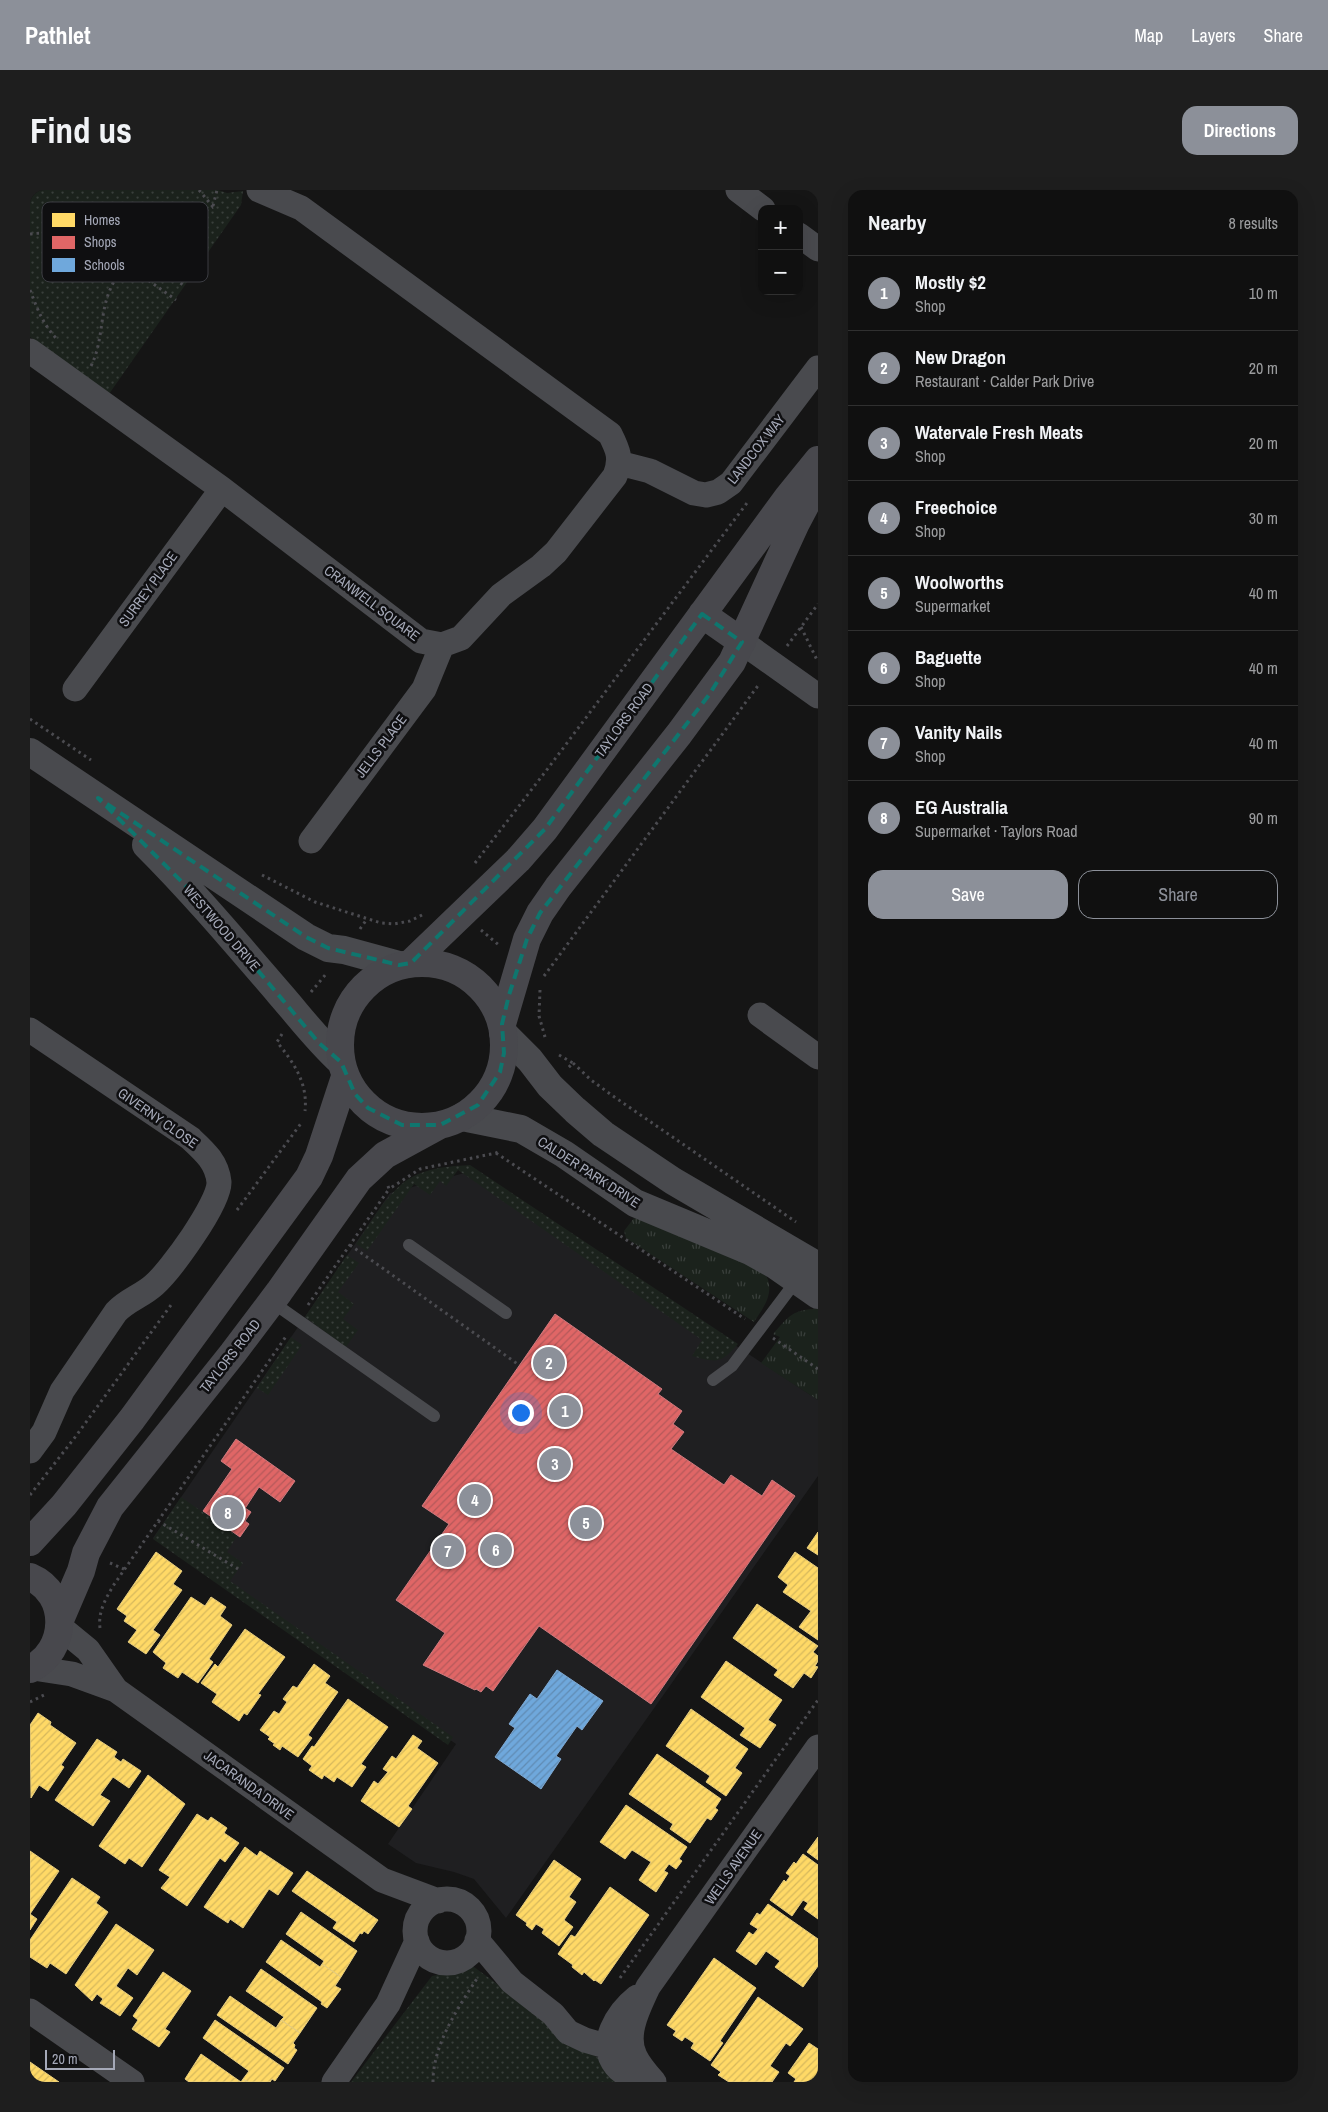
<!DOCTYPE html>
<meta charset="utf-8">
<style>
:root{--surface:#101010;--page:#1e1e1e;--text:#f1f3f6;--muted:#9c9d9f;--line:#303030;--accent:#8c9099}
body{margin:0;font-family:"Archivo Narrow",sans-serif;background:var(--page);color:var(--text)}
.controls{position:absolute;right:15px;top:15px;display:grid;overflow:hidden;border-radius:10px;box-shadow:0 5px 20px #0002}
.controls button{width:45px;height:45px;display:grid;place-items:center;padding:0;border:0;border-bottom:1px solid var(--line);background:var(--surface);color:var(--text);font:25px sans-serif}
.scale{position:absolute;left:15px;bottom:12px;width:70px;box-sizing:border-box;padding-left:5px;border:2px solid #a5a9b8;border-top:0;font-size:14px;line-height:18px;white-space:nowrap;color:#a5a9b8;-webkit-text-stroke:4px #0f0f11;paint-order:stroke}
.you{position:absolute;left:490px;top:1222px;width:18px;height:18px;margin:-12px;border:4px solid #fff;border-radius:50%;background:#1a73e8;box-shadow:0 0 0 8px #1a73e833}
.badge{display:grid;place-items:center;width:32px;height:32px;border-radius:50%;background:var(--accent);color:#fff;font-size:16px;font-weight:700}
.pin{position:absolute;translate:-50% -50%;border:2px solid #fff;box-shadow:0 1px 5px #0006}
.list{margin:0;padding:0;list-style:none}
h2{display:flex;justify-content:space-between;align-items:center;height:65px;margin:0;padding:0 20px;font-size:21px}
h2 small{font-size:16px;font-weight:400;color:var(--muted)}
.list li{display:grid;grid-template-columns:32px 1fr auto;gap:15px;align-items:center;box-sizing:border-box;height:75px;padding:0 20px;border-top:1px solid var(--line)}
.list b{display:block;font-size:19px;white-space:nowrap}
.list p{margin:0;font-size:16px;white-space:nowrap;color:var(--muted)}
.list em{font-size:16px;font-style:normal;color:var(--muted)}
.actions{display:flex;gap:10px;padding:15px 20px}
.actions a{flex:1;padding:11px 0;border:1px solid var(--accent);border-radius:15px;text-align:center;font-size:18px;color:var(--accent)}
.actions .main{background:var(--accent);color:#fff}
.map{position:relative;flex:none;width:788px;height:1892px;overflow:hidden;border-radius:15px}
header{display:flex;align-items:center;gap:30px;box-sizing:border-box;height:70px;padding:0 25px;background:var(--accent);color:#fff}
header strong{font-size:24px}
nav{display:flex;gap:28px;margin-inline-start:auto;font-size:18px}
.intro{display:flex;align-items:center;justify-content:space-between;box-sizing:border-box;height:120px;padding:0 30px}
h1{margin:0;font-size:35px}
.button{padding:12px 22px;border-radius:15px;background:var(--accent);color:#fff;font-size:18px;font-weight:700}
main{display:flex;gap:30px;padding:0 30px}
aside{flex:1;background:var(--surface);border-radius:15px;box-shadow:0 5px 20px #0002}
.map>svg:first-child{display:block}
.built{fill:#1f1f21}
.grass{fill:url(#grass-tufts)}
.park{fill:url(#park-dots)}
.homes{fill:url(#homes-hatch);stroke:#e4cb7f}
.shops{fill:url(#shops-hatch);stroke:#ce7a7f}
.schools{fill:url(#schools-hatch);stroke:#7fa8d1}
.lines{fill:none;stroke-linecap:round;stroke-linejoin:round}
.path{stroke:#4b4b50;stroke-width:3;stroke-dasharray:2.5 4;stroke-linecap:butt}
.service{stroke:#494a4e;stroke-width:12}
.minor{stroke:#494a4e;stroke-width:25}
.tertiary{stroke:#494a4e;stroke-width:28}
.secondary{stroke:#48484d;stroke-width:28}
.marked{fill:none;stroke:#0f766e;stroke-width:4;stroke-dasharray:10 6;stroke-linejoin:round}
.labels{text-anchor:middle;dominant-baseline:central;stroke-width:5;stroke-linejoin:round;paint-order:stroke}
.street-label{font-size:14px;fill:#a5a9b8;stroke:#0f0f11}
.key{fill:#0f0f11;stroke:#3c3d43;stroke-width:1}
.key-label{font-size:14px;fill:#a5a9b8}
</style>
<header>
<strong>Pathlet</strong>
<nav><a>Map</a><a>Layers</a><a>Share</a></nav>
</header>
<div class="intro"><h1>Find us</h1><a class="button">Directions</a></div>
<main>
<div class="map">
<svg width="788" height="1892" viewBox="0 0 788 1892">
<defs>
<pattern id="grass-tufts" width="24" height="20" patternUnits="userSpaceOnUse" patternTransform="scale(1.25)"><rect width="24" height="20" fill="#1b221c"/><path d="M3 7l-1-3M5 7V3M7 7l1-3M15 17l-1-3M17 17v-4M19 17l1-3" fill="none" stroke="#393f3b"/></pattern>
<pattern id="park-dots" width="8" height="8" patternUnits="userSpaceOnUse" patternTransform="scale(1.25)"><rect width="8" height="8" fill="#1b221c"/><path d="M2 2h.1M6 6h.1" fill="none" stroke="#393f3b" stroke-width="1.8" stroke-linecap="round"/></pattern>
<pattern id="homes-hatch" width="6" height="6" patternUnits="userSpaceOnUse" patternTransform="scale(1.25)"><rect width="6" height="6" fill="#ffd966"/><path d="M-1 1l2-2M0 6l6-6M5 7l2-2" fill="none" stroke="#d6b85d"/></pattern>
<pattern id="shops-hatch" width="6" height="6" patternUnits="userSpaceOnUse" patternTransform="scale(1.25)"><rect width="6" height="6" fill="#e06666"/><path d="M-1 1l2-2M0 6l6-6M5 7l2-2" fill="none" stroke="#b4595a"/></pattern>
<pattern id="schools-hatch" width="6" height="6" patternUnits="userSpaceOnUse" patternTransform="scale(1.25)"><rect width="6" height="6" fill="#6fa8dc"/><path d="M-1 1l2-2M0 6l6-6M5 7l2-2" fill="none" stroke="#608bb3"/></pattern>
</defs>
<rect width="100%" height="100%" fill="#151515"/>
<!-- built -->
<path class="built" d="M442,981L788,1210V1286L476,1728L444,1689L424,1682L386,1673L358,1654L426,1554L123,1348L360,1003Z"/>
<!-- grass -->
<path class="grass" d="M604,1028L673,1049L736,1085C745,1103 734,1117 724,1132L596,1048L594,1041Z
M788,1119V1210L731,1173L750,1147L743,1144C759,1126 763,1119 788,1119Z"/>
<!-- park -->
<path class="park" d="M0,0H188L197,3L213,1L211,15L79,204L0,147Z
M440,975L708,1154C690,1175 686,1172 662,1166L672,1150L428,980L416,996L410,991L400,1005L384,994L337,1061L326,1054C344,1029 362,991 394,982C408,977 425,976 440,975Z
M317,1065L329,1073L308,1102L324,1114L313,1129L328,1140L316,1157L275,1127Z
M261,1147L272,1155L238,1205L227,1198Z
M151,1307L207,1346L197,1362L213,1373L200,1391L423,1547L418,1555L123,1349Z
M444,1777L601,1892H321L402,1786Z"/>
<!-- homes -->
<path class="homes" d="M788,1342V1365L777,1358Z
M126,1362L152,1381L143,1394L152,1400L123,1440L130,1445L116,1464L98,1452L107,1440L94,1431L97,1426L87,1419Z
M765,1362L788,1378V1450L769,1437L781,1421L753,1402L758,1395L748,1387Z
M161,1407L175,1416L181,1407L196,1417L190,1426L202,1435L179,1469L183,1472L168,1493L152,1482L148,1488L133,1478L136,1473L123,1462Z
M727,1414L788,1456L783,1462L788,1466V1471L785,1476L788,1477L781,1488L774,1483L763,1498L744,1485L748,1480L703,1448Z
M215,1439L255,1467L228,1504L231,1505L217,1525L214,1523L209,1531L182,1512L187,1504L171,1493L185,1474L188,1477Z
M696,1471L752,1510L738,1530L746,1535L730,1558L710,1545L715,1538L671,1507Z
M284,1474L300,1486L295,1493L308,1502L278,1545L282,1548L268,1567L252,1556L250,1560L243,1555L245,1554L238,1549L240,1547L230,1540L244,1521L249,1524L257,1512L253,1509L263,1496L267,1498Z
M318,1509L358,1537L331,1574L336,1577L322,1597L307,1587L304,1592L294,1585L292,1589L279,1580L282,1576L273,1569L282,1556L284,1557Z
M661,1519L718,1559L705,1578L712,1583L696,1606L676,1592L680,1586L636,1556Z
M8,1523L21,1532L20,1535L46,1553L31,1575L34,1577L18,1601L9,1595L1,1608L0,1535Z
M383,1545L392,1551L387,1558L408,1573L378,1616L382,1619L369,1637L331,1611L344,1591L348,1594L358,1582L353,1579L362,1566L366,1569Z
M67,1549L87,1562L84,1567L91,1572L93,1569L111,1581L99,1598L83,1587L70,1605L80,1611L63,1636L25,1610Z
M627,1564L691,1609L685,1618L688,1620L681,1630L677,1628L660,1653L640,1639L643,1634L599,1604Z
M118,1585L155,1614L112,1677L99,1668L95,1674L69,1656Z
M596,1615L657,1657L649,1669L652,1671L646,1679L639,1674L634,1681L638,1683L626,1702L609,1690L621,1672L602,1660L595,1669L570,1652Z
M167,1624L178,1631L181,1627L197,1638L194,1643L209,1653L195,1672L190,1668L157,1716L131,1698L140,1687L129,1680Z
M788,1647V1670L777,1662Z
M215,1657L227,1666L230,1661L263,1683L248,1705L239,1699L213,1738L200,1729L198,1733L174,1717Z
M0,1661L29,1681L0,1724Z
M773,1664L788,1675V1729L774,1719L778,1713L773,1710L762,1726L740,1710L754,1690L756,1692L760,1686L756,1683L764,1672L766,1674Z
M524,1670L551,1689L539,1707L546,1712L534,1730L543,1737L529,1756L512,1743L514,1739L506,1734L502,1740L496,1735L497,1733L486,1725Z
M277,1681L348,1730L338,1744L334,1741L332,1744L330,1743L324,1752L303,1738L307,1732L262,1701Z
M42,1688L70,1707L66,1713L78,1722L36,1784L20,1773L17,1778L0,1767V1750Z
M580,1697L619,1725L571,1794L565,1790L564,1791L554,1782L552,1785L542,1777L543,1775L528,1764L541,1745L545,1747Z
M738,1714L788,1749V1776L773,1797L745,1777L750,1771L736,1761L726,1775L706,1761L719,1742L723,1745L728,1739L720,1734L727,1723L730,1725Z
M271,1722L327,1761L311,1787L292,1774L294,1771L256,1744Z
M0,1724L7,1729L0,1740Z
M86,1734L124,1760L107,1785L98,1778L86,1796L103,1808L90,1826L70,1813L73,1809L67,1804L62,1811L45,1795Z
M251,1750L290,1777L292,1774L311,1787L305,1796L311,1799L297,1818L291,1814L292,1812L236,1772Z
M684,1768L726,1798L690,1851L693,1853L680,1871L661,1858L664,1853L655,1847L652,1851L643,1845L646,1841L637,1835Z
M231,1779L287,1818L270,1843L251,1830L254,1827L216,1801Z
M133,1782L161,1801L135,1839L140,1842L129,1857L102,1839L108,1830L103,1826Z
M200,1806L246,1838L251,1830L270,1843L263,1853L265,1855L264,1858L267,1860L258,1874L187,1825Z
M728,1807L773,1839L760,1856L756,1853L740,1876L749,1882L742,1892H699L688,1885L691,1882L681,1875Z
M185,1830L254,1878L245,1891L242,1889L240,1892H218L213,1889L219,1881L173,1848Z
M779,1853L788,1859V1892H764L766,1889L758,1883Z
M171,1864L211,1892L213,1889L218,1892H159L155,1889Z
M0,1872L29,1892H0Z"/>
<!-- shops -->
<path class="shops" d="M525,1124L632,1199L628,1204L652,1221L643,1234L654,1242L641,1259L694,1295L701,1285L732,1306L742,1290L765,1306L621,1514L509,1436L463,1501L456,1496L451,1502L446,1499L445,1500L393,1475L415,1443L366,1410L419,1334L392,1316Z
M206,1249L265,1291L250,1312L229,1297L214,1320L187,1301L202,1279L191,1271Z
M187,1301L214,1320L215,1318L221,1322L215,1331L219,1334L210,1347L173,1321Z"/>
<!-- schools -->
<path class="schools" d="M527,1480L573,1511L552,1540L547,1536L526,1566L531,1569L511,1599L465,1567L485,1538L479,1534L500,1504L507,1509Z"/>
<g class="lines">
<!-- path -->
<path class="path" d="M169,0L183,17
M183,16L187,0
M0,44C30,40 57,52 85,61
M85 67a17 17 0 1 1 34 0a17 17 0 1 1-34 0Z
M114,55L139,36L183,17
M119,70L153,95
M108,83L146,110
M0,100C7,118 13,135 27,149
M61,176C72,154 70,131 77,108C80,98 85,89 91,80
M771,437L788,472
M757,456L788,414
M0,529L61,570
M445,673L519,577L717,313
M232,685L285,712L351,733L364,734L380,731L394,724
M330,739L337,729
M451,740L470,756
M514,786L730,493
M510,800L509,826L515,847
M281,802L296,784
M252,844L247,852C264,873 278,893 275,921
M529,865L543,873L537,879
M543,873L561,890L583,906L766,1032
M466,963L715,1129
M358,996L359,999L390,979L466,963L470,961
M207,1020L272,932
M320,1055L489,1175
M278,1115L359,999
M743,1148L788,1179
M0,1305L46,1246L141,1115
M128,1331L208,1379
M80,1373L94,1379
M70,1438C68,1422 75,1410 83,1396L257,1145
M0,1512L14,1505
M590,1788L788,1510
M403,1892C403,1854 428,1818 448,1787"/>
<!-- service -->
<path class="service" d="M379,1055L476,1123
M242,1112L404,1226
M683,1190L702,1176L766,1091"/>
<!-- minor -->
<path class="minor" d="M708,0L733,19
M769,45L788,59
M0,161L192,299L391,451L412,455L431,448L471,405L511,376L526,362L585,286C592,268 588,260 580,244L271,18L229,0
M589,273L620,281L664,303L676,305L688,302L701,293L788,178
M712,452L788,506
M45,499L192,299
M281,651L394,499L412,455
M730,825L788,867
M0,840L160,948C174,961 187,972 189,992C190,1013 140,1081 124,1095C112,1106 97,1110 86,1122L32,1201L14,1242L0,1261
M30,1437L58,1460L86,1500
M3,1478L42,1484L86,1500L352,1690L408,1711
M385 1741a32 32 0 1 1 64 0a32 32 0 1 1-64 0Z
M447,1750L482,1792L523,1824L538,1842L555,1850L579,1857L601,1854
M607,1807C588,1822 567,1854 586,1876C591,1883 605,1889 613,1892
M0,1821L102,1892
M304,1892L358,1814L387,1751
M624,1892C617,1884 609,1875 605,1866C594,1844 609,1817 618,1797L788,1557"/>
<!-- tertiary -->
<path class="tertiary" d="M0,562L276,747L298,758L314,760L369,775
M116,655C163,702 206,753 249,803C270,827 287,850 311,872
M473,843L500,870L520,896L545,920L573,944L643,991L788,1076
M432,927L491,939L534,964L605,1013L720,1061L745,1075L788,1105"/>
<!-- secondary -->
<path class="secondary" d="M672,424L712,452
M310 855a82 82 0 1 1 164 0a82 82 0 1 1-164 0Z
M381,773L488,670L515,639L758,307L788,270
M472,834L497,749L510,723L528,697L649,544L702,472L766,333L788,291
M0,1352L34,1315L102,1229L279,987L289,966L315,887
M0,1387C40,1404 38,1461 0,1479
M30,1430L51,1381L56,1363L80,1317L203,1163L249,1102L329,989L355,965L410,935"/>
</g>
<!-- marked area -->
<path class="marked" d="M672,424L712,452L679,505L510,723L497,749L479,805L472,834L474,863L470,882L448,915L410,935H372L338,918L325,904L311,872L289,853L160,700L68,608L276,747L298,758L369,775L381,773L515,639Z"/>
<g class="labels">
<!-- street labels -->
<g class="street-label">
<text transform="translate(726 259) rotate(-52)">LANDCOX WAY</text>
<text transform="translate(118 399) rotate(-54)">SURREY PLACE</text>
<text transform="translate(342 413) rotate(37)">CRANWELL SQUARE</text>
<text transform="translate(594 530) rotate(-54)">TAYLORS ROAD</text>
<text transform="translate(351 556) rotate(-53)">JELLS PLACE</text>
<text transform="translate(192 738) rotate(49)">WESTWOOD DRIVE</text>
<text transform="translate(128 928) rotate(35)">GIVERNY CLOSE</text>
<text transform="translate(559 982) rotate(33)">CALDER PARK DRIVE</text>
<text transform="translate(200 1166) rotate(-52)">TAYLORS ROAD</text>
<text transform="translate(219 1595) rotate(36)">JACARANDA DRIVE</text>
<text transform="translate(703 1677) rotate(-55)">WELLS AVENUE</text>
</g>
</g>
<!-- legend -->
<rect x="12" y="12" width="166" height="80" rx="8" class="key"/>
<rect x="22" y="23" width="23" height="14" fill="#ffd966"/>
<rect x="22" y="46" width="23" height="13" fill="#e06666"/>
<rect x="22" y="68" width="23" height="14" fill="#6fa8dc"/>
<g class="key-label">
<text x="54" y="35">Homes</text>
<text x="54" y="57">Shops</text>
<text x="54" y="80">Schools</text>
</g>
</svg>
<div class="controls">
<button>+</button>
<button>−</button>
</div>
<div class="scale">20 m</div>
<div class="you"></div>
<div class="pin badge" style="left:535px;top:1221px">1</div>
<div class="pin badge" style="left:519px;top:1173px">2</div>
<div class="pin badge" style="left:525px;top:1274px">3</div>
<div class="pin badge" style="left:445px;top:1310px">4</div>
<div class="pin badge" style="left:556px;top:1333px">5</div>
<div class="pin badge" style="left:466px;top:1360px">6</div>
<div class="pin badge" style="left:418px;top:1361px">7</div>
<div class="pin badge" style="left:198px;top:1323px">8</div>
</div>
<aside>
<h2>Nearby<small>8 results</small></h2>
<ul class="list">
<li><span class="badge">1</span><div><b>Mostly $2</b><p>Shop</p></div><em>10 m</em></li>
<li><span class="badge">2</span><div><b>New Dragon</b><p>Restaurant · Calder Park Drive</p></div><em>20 m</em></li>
<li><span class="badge">3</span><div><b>Watervale Fresh Meats</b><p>Shop</p></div><em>20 m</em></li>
<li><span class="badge">4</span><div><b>Freechoice</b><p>Shop</p></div><em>30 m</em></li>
<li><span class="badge">5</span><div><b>Woolworths</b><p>Supermarket</p></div><em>40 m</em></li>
<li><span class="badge">6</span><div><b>Baguette</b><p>Shop</p></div><em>40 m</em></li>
<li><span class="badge">7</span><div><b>Vanity Nails</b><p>Shop</p></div><em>40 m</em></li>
<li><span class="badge">8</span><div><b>EG Australia</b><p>Supermarket · Taylors Road</p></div><em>90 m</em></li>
</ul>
<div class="actions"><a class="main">Save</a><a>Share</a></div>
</aside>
</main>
